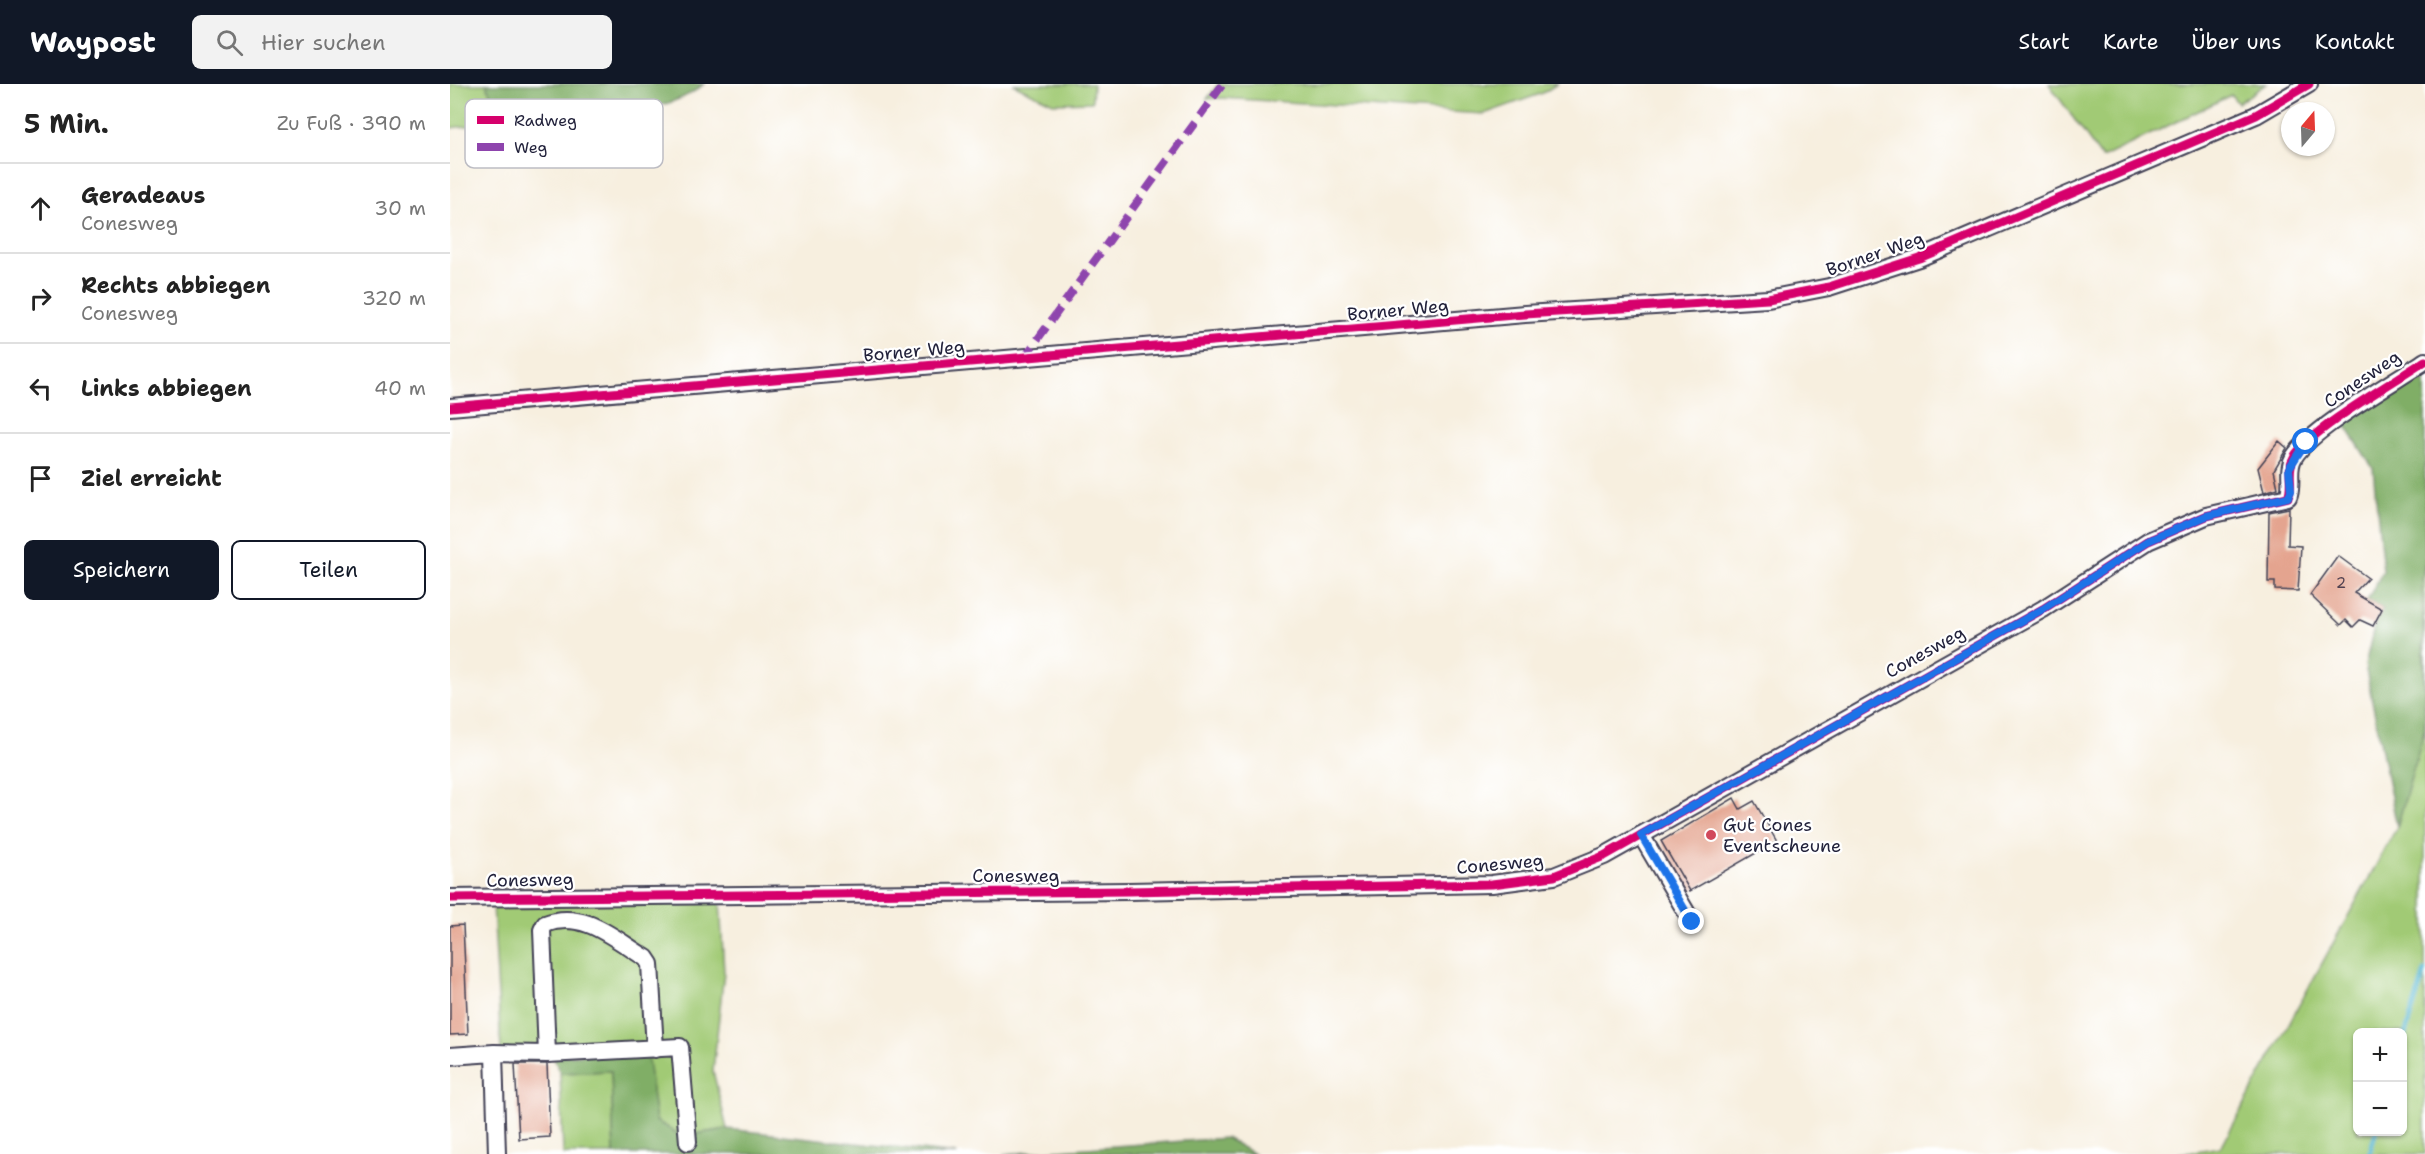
<!DOCTYPE html>
<html lang="de">
<meta charset="utf-8">
<style>
:root{--surface:#fff;--page:#f2f2f2;--text:#222;--muted:#767676;--line:#e0e0e0;--accent:#111827}
body{margin:0;font-family:"Shantell Sans",sans-serif;background:var(--page);color:var(--text)}
.controls{position:absolute;right:18px;bottom:18px;display:grid;overflow:hidden;border-radius:9px;box-shadow:0 2px 4px #0004}
.controls button{width:54px;height:54px;display:grid;place-items:center;padding:0;border:0;border-bottom:2px solid var(--line);background:var(--surface);color:var(--text);font:30px sans-serif}
.compass{position:absolute;left:1831px;top:18px;width:54px;height:54px;border-radius:50%;background:var(--surface);box-shadow:0 2px 4px #0004;rotate:19deg}
.stop{position:absolute;width:18px;height:18px;margin:-14px;border:4px solid #1a73e8;border-radius:50%;background:#fff}
.stop.end{background:#1a73e8;border-color:#fff;box-shadow:0 2px 6px #0008}
.list{margin:0;padding:0;list-style:none}
h2{display:flex;justify-content:space-between;align-items:center;height:78px;margin:0;padding:0 24px;font-size:26px}
h2 small{font-size:20px;font-weight:400;color:var(--muted)}
.list li{display:grid;grid-template-columns:39px 1fr auto;gap:18px;align-items:center;box-sizing:border-box;height:90px;padding:0 24px;border-top:2px solid var(--line)}
.list b{display:block;font-size:22px;white-space:nowrap}
.list p{margin:0;font-size:20px;white-space:nowrap;color:var(--muted)}
.list em{font-size:20px;font-style:normal;color:var(--muted)}
.actions{display:flex;gap:12px;padding:18px 24px}
.actions a{flex:1;padding:14px 0;border:2px solid var(--accent);border-radius:9px;text-align:center;font-size:21px;color:var(--accent)}
.actions .main{background:var(--accent);color:#fff}
.icon{flex:none;width:33px;height:33px;fill:none;stroke:currentColor;stroke-width:2;stroke-linecap:round;stroke-linejoin:round}
.map{position:relative;flex:none;width:1975px;height:1070px;overflow:hidden}
header{display:flex;align-items:center;gap:36px;box-sizing:border-box;height:84px;padding:0 30px;background:var(--accent);color:#fff}
header strong{font-size:28px}
nav{display:flex;gap:33px;margin-inline-start:auto;font-size:21px}
.search{width:420px;height:54px;background:var(--page);display:flex;align-items:center;gap:15px;box-sizing:border-box;padding:0 21px;border-radius:9px;color:var(--muted);font-size:22px}
main{display:flex}
aside{flex:1;background:var(--surface)}
.map>svg:first-child{display:block}
.green{fill:#a1ca75;stroke:#627658;stroke-width:1.5;fill-rule:evenodd}
.forest{fill:#80ae66;stroke:#516850;stroke-width:1.5}
.lines{fill:none;stroke-linecap:round;stroke-linejoin:round}
.stream{stroke:#53b5d1;stroke-width:4.5}
.building{fill:#e4a48f}
.minor-casing{stroke:#424154;stroke-width:20}
.minor{stroke:#fff;stroke-width:16}
.quiet{stroke:#8e44ad;stroke-width:8;stroke-dasharray:15 8;stroke-linecap:butt}
.cycleway-casing{stroke:#fff;stroke-width:13}
.cycleway{stroke:#d6006c;stroke-width:9}
.route{stroke:#1a73e8;stroke-width:8}
.poi-dot{fill:#d1495b;stroke:#fff;stroke-width:2}
.labels{text-anchor:middle;dominant-baseline:central;stroke-width:4.5;stroke-linejoin:round;paint-order:stroke}
.number-label{font-size:15px;fill:#524250}
.street-label{font-size:18px;fill:#22223b;stroke:#fff}
.poi-label{font-size:18px;fill:#22223b;stroke:#fff;text-anchor:start}
.key{fill:#fff;stroke:#bdbdc4;stroke-width:1.5}
.key-label{font-size:16px;fill:#22223b}
</style>
<header>
<strong>Waypost</strong>
<div class="search"><svg class="icon" aria-label="search" viewBox="0 0 24 24"><circle cx="10" cy="10" r="6"/><path d="M15 15l6 6"/></svg>Hier suchen</div>
<nav><a>Start</a><a>Karte</a><a>Über uns</a><a>Kontakt</a></nav>
</header>
<main>
<aside>
<h2>5 Min.<small>Zu Fuß · 390 m</small></h2>
<ul class="list">
<li><svg class="icon" aria-label="ahead" viewBox="0 0 24 24"><path d="M12 20V5M6 11l6-6 6 6"/></svg><div><b>Geradeaus</b><p>Conesweg</p></div><em>30 m</em></li>
<li><svg class="icon" aria-label="right" viewBox="0 0 24 24"><path d="M7 20v-9h11M14 6l5 5-5 5"/></svg><div><b>Rechts abbiegen</b><p>Conesweg</p></div><em>320 m</em></li>
<li><svg class="icon" aria-label="left" viewBox="0 0 24 24"><path d="M17 20v-9H6M10 6l-5 5 5 5"/></svg><div><b>Links abbiegen</b></div><em>40 m</em></li>
<li><svg class="icon" aria-label="arrive" viewBox="0 0 24 24"><path d="M6 21V4h12l-3 4 3 4H6"/></svg><div><b>Ziel erreicht</b></div></li>
</ul>
<div class="actions"><a class="main">Speichern</a><a>Teilen</a></div>
</aside>
<div class="map">
<svg width="1975" height="1070" viewBox="0 0 1975 1070">
<rect width="100%" height="100%" fill="#fff"/>
<filter id="ink" filterUnits="userSpaceOnUse"><feTurbulence type="fractalNoise" baseFrequency=".0167" numOctaves="2"/><feDisplacementMap in="SourceGraphic" scale="12" xChannelSelector="R" yChannelSelector="G"/><feConvolveMatrix kernelMatrix="1 2 1 2 8 2 1 2 1" color-interpolation-filters="sRGB"/></filter>
<filter id="wash" filterUnits="userSpaceOnUse"><feTurbulence type="fractalNoise" baseFrequency=".008" numOctaves="4" result="noise"/><feDisplacementMap in="SourceGraphic" scale="24" xChannelSelector="R" yChannelSelector="G"/><feGaussianBlur stdDeviation="1.35" result="paint"/><feColorMatrix in="noise" values="0 0 0 0 0 0 0 0 0 0 0 0 0 0 0 0 0 1.4 0 .05"/><feComposite in="paint" operator="in"/></filter>
<g filter="url(#wash)">
<rect width="100%" height="100%" fill="#f7efdf"/>
<!-- green -->
<path class="green" d="M0,0H36L49,30L64,37L0,44Z
M563,0H643L642,18L603,19Z
M768,0H1107L1093,9L1034,30L771,14L757,15Z
M1599,0H1816L1788,19L1781,11L1652,74Z
M1975,477V1070H1726L1771,1063L1947,743L1975,644L1972,494ZM1908,948H1952V1048H1908Z
M270,817L274,888L263,987L277,1045L232,1052L206,1037L196,968L51,966L43,820Z
M161,987L164,1070H113L110,989Z"/>
<!-- forest -->
<path class="forest" d="M36,0H254C223,30 109,42 66,37C60,36 54,32 49,30Z
M1975,277V477L1972,494L1975,644L1947,743L1915,581L1924,543L1933,525L1917,516L1933,487L1923,384L1888,330Z
M197,968L206,1037L232,1052L277,1045L507,1070H164L161,987L110,989L103,972Z
M776,1054L804,1070H553Z"/>
<g class="lines">
<!-- stream -->
<path class="stream" d="M1952,960L1975,887
M1919,1070L1926,1048"/>
</g>
<g id="blocks">
<!-- building -->
<path class="building" d="M1829,357L1837,364L1824,386L1828,404L1814,408L1808,384Z
M1839,424L1838,461L1851,462L1848,507L1825,506V498H1818L1819,428Z
M1888,472L1918,494L1904,509L1932,525L1923,542L1910,536L1903,543L1896,536L1891,541L1860,511Z
M1284,714L1290,725L1304,717L1327,757L1240,807L1211,757Z
M13,841L18,950L0,951V842Z
M65,980H97L100,1053L69,1055Z"/>
</g>
</g>
<g filter="url(#ink)">
<use href="#blocks" fill-opacity="0" stroke="#424154" stroke-width="1.5"/>
<g class="lines">
<defs>
<path id="minor" d="M0,323L1075,230L1318,215L1379,203L1469,174L1806,31L1859,0
M1191,751L1242,838
M0,814L679,807L1042,800L1104,792L1154,772L1593,525L1698,457L1756,432L1838,413C1844,400 1836,386 1844,373C1861,345 1944,298 1975,277
M44,969L97,970L92,846L95,840C134,825 164,855 196,874L200,880L205,965
M97,970L230,963L238,1058
M0,972L44,969L47,1070"/>
</defs>
<!-- minor casing -->
<use href="#minor" class="minor-casing"/>
<!-- minor -->
<use href="#minor" class="minor"/>
<!-- quiet -->
<path class="quiet" d="M574,274L773,0"/>
<defs>
<path id="cycleway" d="M0,323L1075,230L1318,215L1379,203L1469,174L1806,31L1859,0
M0,814L679,807L1042,800L1104,792L1154,772L1593,525L1698,457L1756,432L1838,413C1844,400 1836,386 1844,373C1861,345 1944,298 1975,277"/>
</defs>
<!-- cycleway casing -->
<use href="#cycleway" class="cycleway-casing"/>
<!-- cycleway -->
<use href="#cycleway" class="cycleway"/>
</g>
</g>
<g class="lines" filter="url(#ink)">
<!-- route -->
<path class="route" d="M1242,838L1191,751L1593,525L1698,457L1756,432L1838,413L1841,407L1839,384L1856,358"/>
</g>
<!-- markers -->
<circle class="poi-dot" cx="1261" cy="751" r="6"/>
<g class="labels">
<!-- number labels -->
<g class="number-label">
<text x="1891" y="499">2</text>
</g>
<!-- street labels -->
<g class="street-label">
<text transform="translate(1425 170) rotate(-19)">Borner Weg</text>
<text transform="translate(948 226) rotate(-5)">Borner Weg</text>
<text transform="translate(464 267) rotate(-5)">Borner Weg</text>
<text transform="translate(1912 295) rotate(-34)">Conesweg</text>
<text transform="translate(1475 568) rotate(-29)">Conesweg</text>
<text transform="translate(1050 780) rotate(-5)">Conesweg</text>
<text x="566" y="792">Conesweg</text>
<text transform="translate(80 796) rotate(-1)">Conesweg</text>
</g>
<!-- poi labels -->
<g class="poi-label">
<text x="1273" y="741">Gut Cones<tspan x="1273" dy="21">Eventscheune</tspan></text>
</g>
</g>
<!-- legend -->
<rect x="15" y="15" width="198" height="69" rx="9" class="key"/>
<rect x="27" y="32" width="27" height="8" fill="#d6006c"/>
<rect x="27" y="59" width="27" height="8" fill="#8e44ad"/>
<g class="key-label">
<text x="64" y="42">Radweg</text>
<text x="64" y="69">Weg</text>
</g>
</svg>
<div class="controls">
<button>+</button>
<button>−</button>
</div>
<svg class="compass" viewBox="-18 -18 36 36"><path d="M0-13l5 13h-10z" fill="#e53935"/><path d="M0 13l5-13h-10z" fill="#767676"/></svg>
<div class="stop" style="left:1856px;top:358px"></div>
<div class="stop end" style="left:1242px;top:838px"></div>
</div>
</main>
